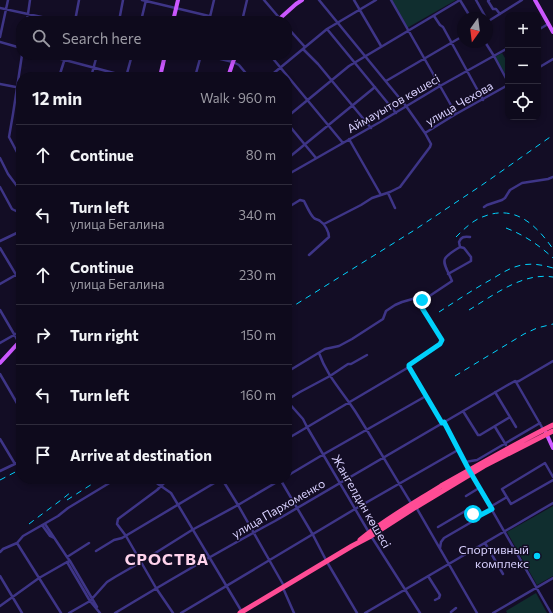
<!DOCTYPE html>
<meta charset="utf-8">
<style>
:root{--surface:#0e0a1c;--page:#171325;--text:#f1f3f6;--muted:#9b9aa3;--line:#2e2b3b}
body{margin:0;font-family:Commissioner,sans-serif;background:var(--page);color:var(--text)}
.controls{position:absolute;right:12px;top:12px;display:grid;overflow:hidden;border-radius:8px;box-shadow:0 2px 6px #0003}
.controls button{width:36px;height:36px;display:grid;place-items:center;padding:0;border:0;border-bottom:1px solid var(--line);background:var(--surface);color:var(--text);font:20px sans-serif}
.compass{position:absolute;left:457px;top:12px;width:36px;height:36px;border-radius:50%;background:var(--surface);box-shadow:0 2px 6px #0003;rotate:194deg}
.stop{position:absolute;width:12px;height:12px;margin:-9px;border:3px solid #00d1fc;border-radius:50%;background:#fff}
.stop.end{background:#00d1fc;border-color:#fff;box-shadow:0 1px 4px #0008}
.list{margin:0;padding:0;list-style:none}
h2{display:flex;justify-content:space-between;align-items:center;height:52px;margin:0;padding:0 16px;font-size:17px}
h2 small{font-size:13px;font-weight:400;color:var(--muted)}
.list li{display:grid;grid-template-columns:26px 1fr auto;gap:12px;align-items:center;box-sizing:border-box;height:60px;padding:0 16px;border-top:1px solid var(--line)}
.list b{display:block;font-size:15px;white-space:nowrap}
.list p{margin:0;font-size:13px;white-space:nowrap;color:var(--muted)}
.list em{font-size:13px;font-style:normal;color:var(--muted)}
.icon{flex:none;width:22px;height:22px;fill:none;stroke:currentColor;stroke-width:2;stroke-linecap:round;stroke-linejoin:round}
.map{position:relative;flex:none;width:553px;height:613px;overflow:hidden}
.search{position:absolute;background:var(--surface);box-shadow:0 2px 6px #0003;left:16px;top:16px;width:276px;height:44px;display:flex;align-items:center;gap:10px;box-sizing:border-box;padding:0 14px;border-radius:16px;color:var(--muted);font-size:15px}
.panel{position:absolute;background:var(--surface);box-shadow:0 2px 6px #0003;left:16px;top:72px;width:276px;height:412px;border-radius:16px}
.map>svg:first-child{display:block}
.green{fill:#102e2f}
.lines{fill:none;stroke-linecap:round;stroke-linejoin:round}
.minor{stroke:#3e3587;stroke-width:2.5}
.major{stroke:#cc58ff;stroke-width:4}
.highway{stroke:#ff4c95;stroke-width:5}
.rail{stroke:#00d1fc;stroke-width:1;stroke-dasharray:6 5;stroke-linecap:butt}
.route{stroke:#00d1fc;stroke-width:5}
.poi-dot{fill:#00d1fc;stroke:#130d25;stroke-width:1.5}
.labels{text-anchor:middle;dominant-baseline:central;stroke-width:3;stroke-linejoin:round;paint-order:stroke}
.street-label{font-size:12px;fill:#d9d1ff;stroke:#130d25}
.poi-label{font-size:12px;fill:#d9d1ff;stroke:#130d25;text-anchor:end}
.district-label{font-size:16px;font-weight:bold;letter-spacing:1px;fill:#ffd3ec;stroke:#130d25}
</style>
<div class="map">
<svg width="553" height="613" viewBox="0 0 553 613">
<rect width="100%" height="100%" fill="#130d25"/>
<!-- green -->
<path class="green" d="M391,0H456L407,28Z
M502,53L508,63V79L495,57Z
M553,506V576L537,585L507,532Z
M536,593L547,613H507L506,611Z"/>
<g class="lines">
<!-- minor -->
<path class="minor" d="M142,0L230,21
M264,0L282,21
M319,0L406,106L425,133L431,144L430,147L400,187L390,192L372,198L361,205L324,224
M354,0L381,46
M391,0L456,114
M476,0L486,18
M489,0L488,1L493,9H496L500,14
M0,8L60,21
M434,16L440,25L443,27L483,100
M27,21L30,0
M75,21L79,0
M119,21L123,0
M141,21L146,0
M209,21L214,0
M242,21L247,0
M487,22L522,0
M287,27L305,47
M327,29L396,113
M538,30L548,24
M0,37L8,0
M0,42L21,48
M485,42L494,56L508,82
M303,49L318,64L371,128
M46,55L129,77
M204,55L233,62L239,65L249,77
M270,55L343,143
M538,68L553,59
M59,77L66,55
M91,77L97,55
M126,77L132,55
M195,77L201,55
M269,77L327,29L376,0
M386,81L463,36
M0,84L21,88
M287,117L349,66L460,0L471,18
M287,123L316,158
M425,133L456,114L508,85
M349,139L381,195
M0,158L8,174L17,186L21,195
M287,159L375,87
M21,165L18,154L9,137L13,114L22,55
M287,175L343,143L380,122L440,86L508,48
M0,187L12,209L16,211L21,209
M388,193L395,208
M484,207L487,205L502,200L505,198L510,190L522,183L548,179L553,177
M287,208L300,200L304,201C306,205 311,216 314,218C316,220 318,219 320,221C325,224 329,232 329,237L309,255
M0,241L21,231
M460,247L459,242C461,237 464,236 470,237
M0,248L21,283
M0,284L21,272
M0,310L21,346
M0,343L21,331
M319,353C327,376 342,391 355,411C374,441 392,472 411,503
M409,367L442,423
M287,372L325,349L339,346L352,339L383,319L386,311L395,305L402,302L416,298L422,301
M0,374L21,410
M516,382L543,429
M495,392L516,427
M287,400L300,392L330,376L348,364H351L367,355
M287,401L303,419L307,427L371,536L420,613
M463,411L478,435H480L510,417
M287,412L290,414
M444,422L469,470L551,613
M495,427L506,445
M0,439L15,464
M287,439L409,367V365L440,344L442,340L423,308L422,301L452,281C443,260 438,260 460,247L464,248L471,257V261L448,274
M465,462L477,460L540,423
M0,471L21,461
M287,476L324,454L426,396
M553,477L545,463L502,489L511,504L553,480
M153,479L158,484L171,493L242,612
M170,479L165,482L157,490L118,519L117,524L126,536L156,588L173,613
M222,479L238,505L284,586
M280,479L313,535L327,562L357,613
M466,496L479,488
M416,507L477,613
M490,507L507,497
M45,524L67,557L70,561L67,562L90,601L100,613
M42,525L50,536L54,538
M438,527L467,510C471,509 473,515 475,518
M17,543L61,613
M485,543L503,574
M440,548L441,542L444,538L475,520V518L492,509
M96,551L114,540L122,538L221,479
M0,552L3,549L17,543L23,536L58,516L68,508L116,479
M67,557L89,543
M70,561L97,607
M0,576L22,613
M428,576L440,595L439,598L435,600
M283,588L294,613
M0,606L39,578L67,562
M451,612L456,608
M69,613L90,601L107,582L115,577L141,562L192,530L238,505L282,479
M115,613C168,581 221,550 275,521L506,386L515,381L516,382L519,381L553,361
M181,613L355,509L458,450
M365,613L553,503
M493,613L553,578"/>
<!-- major -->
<path class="major" d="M535,0L553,32
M173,21L178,0
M277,21L296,4L302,0
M160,77L165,55
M228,77L233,62L236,55
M0,363L21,340
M546,433L553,448"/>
<!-- highway -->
<path class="highway" d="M360,540C385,519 414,503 441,486C478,465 515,444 553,425
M240,613L352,546L371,536L416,507L484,466L553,431"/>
<!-- rail -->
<path class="rail" d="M506,228C524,235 539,245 553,258
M456,237C463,230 471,222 480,218C513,203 535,223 553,249
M287,310L413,231L482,185L553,135
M469,310C494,295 523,272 553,277
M439,312C456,301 474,289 492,279C502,273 511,267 522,265C533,263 543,265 553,268
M455,376L524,334L537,328L553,324
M0,480L21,469
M67,500L100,479
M29,524C43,513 58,503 71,492"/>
</g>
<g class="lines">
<!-- route -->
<path class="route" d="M422,300V308L442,340L440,344L409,365V367L442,423L444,422L469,470L492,509L475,518L473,514"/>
</g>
<!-- markers -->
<circle class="poi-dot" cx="537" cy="556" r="4"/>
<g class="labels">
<!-- street labels -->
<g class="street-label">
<text transform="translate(393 103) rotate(-30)">Аймауытов көшесі</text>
<text transform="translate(459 103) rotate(-30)">улица Чехова</text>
<text transform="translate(362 501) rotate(60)">Жангелдин көшесі</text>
<text transform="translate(278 508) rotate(-30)">улица Пархоменко</text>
</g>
<!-- poi labels -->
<g class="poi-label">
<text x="529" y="549">Спортивный<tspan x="529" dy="14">комплекс</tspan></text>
</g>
<!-- district labels -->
<g class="district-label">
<text x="167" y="558">СРОСТВА</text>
</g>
</g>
</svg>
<div class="controls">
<button>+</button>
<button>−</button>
<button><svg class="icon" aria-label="locate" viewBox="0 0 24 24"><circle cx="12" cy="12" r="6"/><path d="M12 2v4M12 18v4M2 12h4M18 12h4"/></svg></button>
</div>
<svg class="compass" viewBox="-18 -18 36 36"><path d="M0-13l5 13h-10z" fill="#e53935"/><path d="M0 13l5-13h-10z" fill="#9b9aa3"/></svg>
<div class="stop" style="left:473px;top:514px"></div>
<div class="stop end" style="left:422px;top:300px"></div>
<div class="search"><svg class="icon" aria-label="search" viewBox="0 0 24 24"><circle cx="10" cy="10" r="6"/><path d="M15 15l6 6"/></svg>Search here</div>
<section class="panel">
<h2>12 min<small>Walk · 960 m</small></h2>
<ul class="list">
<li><svg class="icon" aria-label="ahead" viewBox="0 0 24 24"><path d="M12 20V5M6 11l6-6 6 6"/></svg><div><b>Continue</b></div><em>80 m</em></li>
<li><svg class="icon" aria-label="left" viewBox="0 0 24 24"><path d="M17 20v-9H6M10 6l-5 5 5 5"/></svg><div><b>Turn left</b><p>улица Бегалина</p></div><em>340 m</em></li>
<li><svg class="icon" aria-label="ahead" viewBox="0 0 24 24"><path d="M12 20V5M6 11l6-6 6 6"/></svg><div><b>Continue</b><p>улица Бегалина</p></div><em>230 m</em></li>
<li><svg class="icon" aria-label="right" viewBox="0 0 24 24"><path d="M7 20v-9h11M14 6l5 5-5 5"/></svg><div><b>Turn right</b></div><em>150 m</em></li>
<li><svg class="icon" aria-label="left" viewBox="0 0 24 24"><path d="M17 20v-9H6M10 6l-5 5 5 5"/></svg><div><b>Turn left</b></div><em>160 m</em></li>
<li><svg class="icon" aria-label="arrive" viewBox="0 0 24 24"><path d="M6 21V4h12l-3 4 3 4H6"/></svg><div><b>Arrive at destination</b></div></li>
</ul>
</section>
</div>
